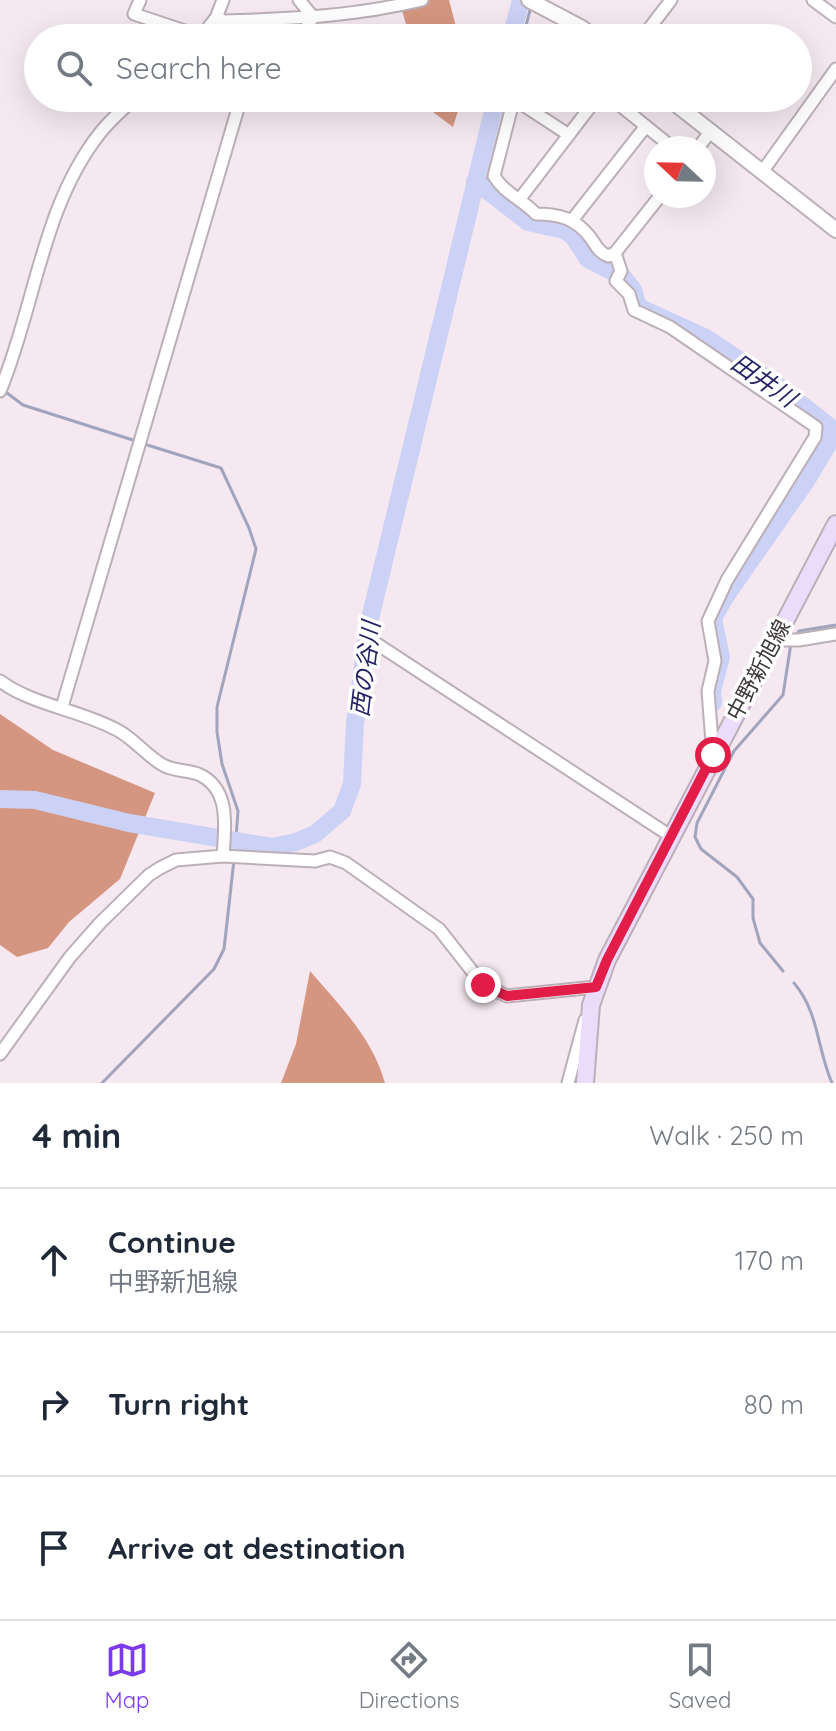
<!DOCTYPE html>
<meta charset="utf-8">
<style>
:root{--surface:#fff;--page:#f6f6f7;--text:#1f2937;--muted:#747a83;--line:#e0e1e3;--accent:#7c3aed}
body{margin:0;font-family:Quicksand,"Noto Sans JP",sans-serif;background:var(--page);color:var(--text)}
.compass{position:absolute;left:644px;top:136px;width:72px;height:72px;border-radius:50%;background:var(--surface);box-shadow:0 8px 32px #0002;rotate:292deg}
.stop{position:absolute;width:24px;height:24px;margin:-18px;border:6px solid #e11d48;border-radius:50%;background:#fff}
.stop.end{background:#e11d48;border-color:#fff;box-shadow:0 2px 8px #0008}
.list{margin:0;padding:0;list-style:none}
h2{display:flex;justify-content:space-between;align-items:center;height:104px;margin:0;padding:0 32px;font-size:34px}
h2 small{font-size:26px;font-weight:400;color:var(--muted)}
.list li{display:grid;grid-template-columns:52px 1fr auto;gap:24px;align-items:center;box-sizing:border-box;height:144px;padding:0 32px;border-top:2px solid var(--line)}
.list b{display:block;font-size:30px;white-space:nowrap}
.list p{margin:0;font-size:26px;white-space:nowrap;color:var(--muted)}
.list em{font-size:26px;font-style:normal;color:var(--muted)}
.icon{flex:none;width:44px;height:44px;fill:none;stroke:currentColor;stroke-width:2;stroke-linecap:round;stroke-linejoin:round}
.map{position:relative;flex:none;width:836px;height:1083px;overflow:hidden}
.search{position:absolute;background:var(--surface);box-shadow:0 8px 32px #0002;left:24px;right:24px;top:24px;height:88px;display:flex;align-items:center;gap:20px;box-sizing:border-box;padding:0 28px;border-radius:44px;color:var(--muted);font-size:30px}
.sheet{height:536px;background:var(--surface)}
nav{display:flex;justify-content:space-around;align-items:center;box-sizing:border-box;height:112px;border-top:2px solid var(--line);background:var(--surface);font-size:22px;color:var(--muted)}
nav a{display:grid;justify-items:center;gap:4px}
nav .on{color:var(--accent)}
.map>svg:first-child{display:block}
.forest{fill:#d59681}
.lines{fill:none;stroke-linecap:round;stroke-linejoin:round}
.stream{stroke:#a1a4bd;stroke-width:3}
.river{stroke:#ccd2f5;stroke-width:18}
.minor-casing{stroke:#bcafb8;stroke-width:15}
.tertiary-casing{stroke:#bcafb8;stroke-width:18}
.secondary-casing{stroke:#bcafb8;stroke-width:20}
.minor{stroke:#fff;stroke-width:11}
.tertiary{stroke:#fff;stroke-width:14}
.secondary{stroke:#eddbfc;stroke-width:16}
.route{stroke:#e11d48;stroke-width:10}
.labels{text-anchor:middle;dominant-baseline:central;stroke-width:7;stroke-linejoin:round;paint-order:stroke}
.street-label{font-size:22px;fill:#3c373a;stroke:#fff}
.water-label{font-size:24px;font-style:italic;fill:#252365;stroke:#fff}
</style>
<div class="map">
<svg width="836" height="1083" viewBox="0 0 836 1083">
<rect width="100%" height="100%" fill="#f5e8f0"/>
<!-- forest -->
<path class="forest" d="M399,0H449L459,38H410Z
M417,98H462L453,127L417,100Z
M0,714L53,750L155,793L120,879L69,922L48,948L17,957L0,945Z
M310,971C340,1006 372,1037 385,1083H281L296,1044Z"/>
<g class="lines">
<!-- stream -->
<path class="stream" d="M523,38L530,10
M485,188L508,98
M3,390L23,405L136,441
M144,444L221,468L249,528L256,549L217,707V732L222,764L238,811L235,852
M795,637L799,631L836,625
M783,971L760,943L753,918V899L737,877L701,849L695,837L697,823L734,751L783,695L791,643
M794,983C819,1012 817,1049 832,1083
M102,1083L214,969L224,949L234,860"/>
<!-- river -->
<path class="river" d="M511,38L521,0
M475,181L528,222L564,230L573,236L588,259L623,277L633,290L638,307L706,338L778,386L830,427L829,443L806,481L725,597L713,619L721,657L712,691L713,703
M0,799L35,800L129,823L272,847L296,842L315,834L342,811L352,784L355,723L369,623L496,98"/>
<defs>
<path id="minor" d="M140,0L134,14L206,38
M299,0L313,17L300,38
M813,0L836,17
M216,18L224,21C292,19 357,16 422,0
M200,38L216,18L223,0
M262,38L281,20
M642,38L671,0
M514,98L494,176C504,193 522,199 536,214C559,214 575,218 590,237C596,245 598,252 608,256L615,253L660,196
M611,98L673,148
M514,99L569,135
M698,148L710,132
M762,172L836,69
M519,200L597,98
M573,219L646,126
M615,253L621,271L616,281L629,294L634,310L670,327L816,427L815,437L727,580L708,621L715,661L708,691L713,755
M0,391C35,307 42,206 100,133C110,120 123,109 135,98
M774,640H799L836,634
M374,642L672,837
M0,681C34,706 82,710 119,731C135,740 147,756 163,765C173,771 187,770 198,774C231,788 225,827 223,856
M62,707L241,98
M0,1054L70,957L100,923L149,875L160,868L176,860L223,856L315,861L330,857L346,863L439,929L483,985L507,996L596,987
M568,1083L585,1020"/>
<path id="tertiary" d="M529,0L582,28L594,38
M668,98L836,230"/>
<path id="secondary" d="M585,1083L591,1005L607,960L836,524"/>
</defs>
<!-- minor casing -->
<use href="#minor" class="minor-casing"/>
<!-- tertiary casing -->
<use href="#tertiary" class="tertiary-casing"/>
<!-- secondary casing -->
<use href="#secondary" class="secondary-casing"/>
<!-- minor -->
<use href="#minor" class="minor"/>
<!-- tertiary -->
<use href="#tertiary" class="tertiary"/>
<!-- secondary -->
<use href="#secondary" class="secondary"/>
</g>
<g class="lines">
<!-- route -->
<path class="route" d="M483,985L507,996L596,987L607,960L713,755"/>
</g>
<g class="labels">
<!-- street labels -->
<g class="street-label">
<text transform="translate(758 670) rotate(-62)">中野新旭線</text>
</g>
<!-- water labels -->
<g class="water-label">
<text transform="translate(764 380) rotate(35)">田井川</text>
<text transform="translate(365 669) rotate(-83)">西の谷川</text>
</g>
</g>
</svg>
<svg class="compass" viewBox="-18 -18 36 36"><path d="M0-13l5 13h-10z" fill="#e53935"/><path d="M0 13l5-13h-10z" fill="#747a83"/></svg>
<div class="stop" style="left:713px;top:755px"></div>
<div class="stop end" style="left:483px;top:985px"></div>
<div class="search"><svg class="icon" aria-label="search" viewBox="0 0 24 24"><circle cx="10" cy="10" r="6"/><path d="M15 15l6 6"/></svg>Search here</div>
</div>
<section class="sheet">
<h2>4 min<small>Walk · 250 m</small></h2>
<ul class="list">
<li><svg class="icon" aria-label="ahead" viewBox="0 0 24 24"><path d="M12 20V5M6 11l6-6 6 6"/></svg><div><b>Continue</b><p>中野新旭線</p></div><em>170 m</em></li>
<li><svg class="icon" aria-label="right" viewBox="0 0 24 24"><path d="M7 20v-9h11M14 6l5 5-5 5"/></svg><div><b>Turn right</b></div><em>80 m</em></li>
<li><svg class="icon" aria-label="arrive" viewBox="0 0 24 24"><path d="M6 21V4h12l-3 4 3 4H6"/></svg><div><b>Arrive at destination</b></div></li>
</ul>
</section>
<nav>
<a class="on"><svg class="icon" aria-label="map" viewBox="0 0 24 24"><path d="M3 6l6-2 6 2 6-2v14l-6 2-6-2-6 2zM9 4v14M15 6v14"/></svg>Map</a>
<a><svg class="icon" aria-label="directions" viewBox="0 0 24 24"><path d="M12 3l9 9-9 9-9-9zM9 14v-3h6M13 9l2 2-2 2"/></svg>Directions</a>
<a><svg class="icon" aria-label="saved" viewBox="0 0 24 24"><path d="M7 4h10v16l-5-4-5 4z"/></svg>Saved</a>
</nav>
